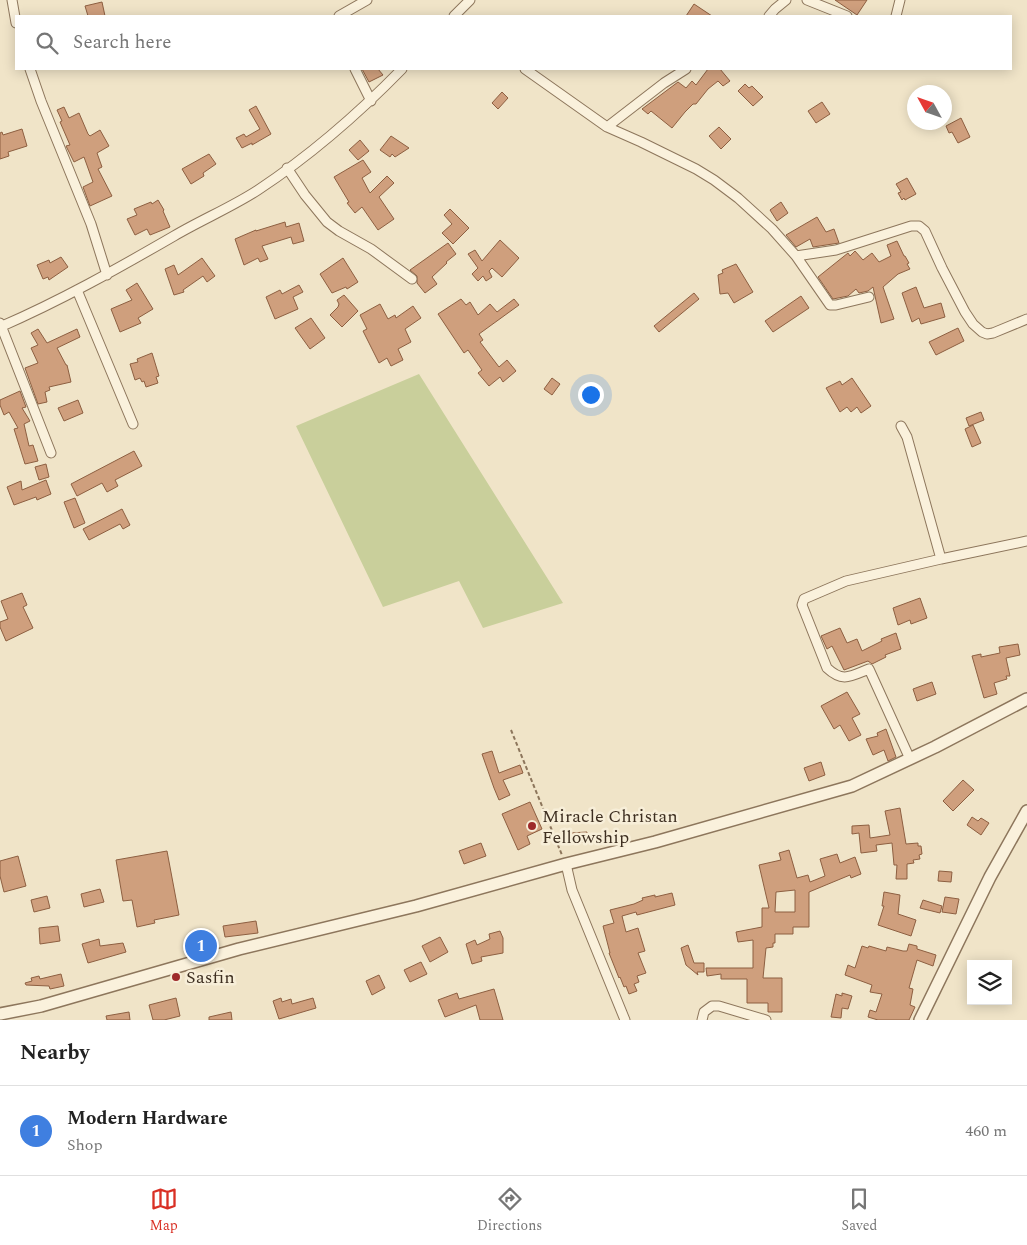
<!DOCTYPE html>
<style>
:root{--surface:#fff;--page:#f6f6f6;--text:#222;--muted:#767676;--line:#e0e0e0;--accent:#d93025}
body{margin:0;font-family:Spectral,serif;background:var(--page);color:var(--text)}
.controls{position:absolute;right:15px;bottom:15px;display:grid;overflow:hidden;border-radius:0px;box-shadow:0 2px 12px #0003}
.controls button{width:45px;height:45px;display:grid;place-items:center;padding:0;border:0;border-bottom:1px solid var(--line);background:var(--surface);color:var(--text);font:25px sans-serif}
.compass{position:absolute;left:907px;top:85px;width:45px;height:45px;border-radius:50%;background:var(--surface);box-shadow:0 2px 12px #0003;rotate:310deg}
.you{position:absolute;left:590px;top:394px;width:18px;height:18px;margin:-12px;border:4px solid #fff;border-radius:50%;background:#1a73e8;box-shadow:0 0 0 8px #1a73e833}
.badge{display:grid;place-items:center;width:32px;height:32px;border-radius:50%;background:var(--accent);color:#fff;font-size:16px;font-weight:700}
.pin{position:absolute;translate:-50% -50%;border:2px solid #fff;box-shadow:0 1px 5px #0006}
.list{margin:0;padding:0;list-style:none}
h2{display:flex;justify-content:space-between;align-items:center;height:65px;margin:0;padding:0 20px;font-size:21px}
h2 small{font-size:16px;font-weight:400;color:var(--muted)}
.list li{display:grid;grid-template-columns:32px 1fr auto;gap:15px;align-items:center;box-sizing:border-box;height:90px;padding:0 20px;border-top:1px solid var(--line)}
.list b{display:block;font-size:19px;white-space:nowrap}
.list p{margin:0;font-size:16px;white-space:nowrap;color:var(--muted)}
.list em{font-size:16px;font-style:normal;color:var(--muted)}
.icon{flex:none;width:28px;height:28px;fill:none;stroke:currentColor;stroke-width:2;stroke-linecap:round;stroke-linejoin:round}
.map{position:relative;flex:none;width:1027px;height:1020px;overflow:hidden}
.search{position:absolute;background:var(--surface);box-shadow:0 2px 12px #0003;left:15px;right:15px;top:15px;height:55px;display:flex;align-items:center;gap:12px;box-sizing:border-box;padding:0 18px;border-radius:0px;color:var(--muted);font-size:19px}
.sheet{height:155px;background:var(--surface)}
nav{display:flex;justify-content:space-around;align-items:center;box-sizing:border-box;height:70px;border-top:1px solid var(--line);background:var(--surface);font-size:14px;color:var(--muted)}
nav a{display:grid;justify-items:center;gap:2px}
nav .on{color:var(--accent)}
.map>svg:first-child{display:block}
.green{fill:#c9cf9b}
.building{fill:#cf9f7d;stroke:#8d5f41;fill-rule:evenodd}
.lines{fill:none;stroke-linecap:round;stroke-linejoin:round}
.minor-casing{stroke:#8d765c;stroke-width:11}
.tertiary-casing{stroke:#8d765c;stroke-width:14}
.path{stroke:#8d765c;stroke-width:2;stroke-dasharray:4 2.5;stroke-linecap:butt}
.minor{stroke:#faf1dc;stroke-width:9}
.tertiary{stroke:#faf1dc;stroke-width:11}
.poi-dot{fill:#9e2a2b;stroke:#f7eed8;stroke-width:2}
.labels{text-anchor:middle;dominant-baseline:central;stroke-width:5;stroke-linejoin:round;paint-order:stroke}
.poi-label{font-size:18px;fill:#3d2e20;stroke:#f7eed8;text-anchor:start}
</style>
<div class="map">
<svg width="1027" height="1020" viewBox="0 0 1027 1020">
<rect width="100%" height="100%" fill="#f0e4c8"/>
<!-- green -->
<path class="green" d="M419,374L563,603L483,628L459,581L383,607L296,426Z"/>
<!-- building -->
<path class="building" d="M835,0H867L857,15Z
M102,2L105,16H88L85,6Z
M694,4L712,16H686Z
M362,69H378L383,75L369,82Z
M708,69H720L730,81L723,86L718,81L708,89L696,104H693L685,112L672,128L651,111L648,114L642,109L678,82L686,88L692,81L696,85Z
M745,84L749,88L752,86L763,97L753,106L738,91Z
M502,92L508,98L498,109L492,103Z
M822,102L830,114L816,123L808,111Z
M256,106L271,134L252,145V143L242,148L236,138L244,134L246,137L260,129L249,110Z
M64,107L69,118L79,113L88,134L90,136L100,130L109,146L97,153L102,167L98,169L112,196L90,206L83,187L93,182L84,157L74,162L66,146L70,145L60,122L62,121L57,110Z
M961,118L970,137L958,143L952,132L949,133L946,126Z
M719,127L731,139L721,149L709,136Z
M22,129L27,146L8,152L9,156L0,159V133L2,132L3,135Z
M391,136L409,148L395,157L392,154L390,157L380,150Z
M360,140L369,151L358,160L349,150Z
M209,154L216,164L203,173L204,176L191,184L182,169Z
M363,160L371,172L362,178L370,193L387,176L394,183L379,197L394,219L378,230L362,207L355,213L347,203L349,202L334,177Z
M907,178L916,194L905,200L904,198L902,200L898,193L901,192L896,184Z
M158,200L164,210L163,211L170,227L150,235L147,229L135,235L127,219L137,215L134,209L151,202L152,204Z
M781,202L788,213L777,221L770,210Z
M450,209L469,228L453,244L442,233L452,224L444,215Z
M817,217L826,232L834,229L839,243L813,247L810,239L796,247L786,235Z
M285,222L286,227L299,223L304,241L293,244L291,237L262,246L268,259L260,262L258,258L244,265L235,239L256,230V231Z
M500,240L519,258L502,277L492,268L489,271L492,277L486,281L483,276L478,281L472,274L478,268L468,254L475,250L482,261Z
M897,241L904,256H905L909,263L907,264L910,269L898,274L883,287L894,319L881,323L873,287L868,291L859,293L856,289L848,296L833,299L818,277L848,253L850,256L855,251L863,260L872,253L879,262L891,256L887,245Z
M448,243L456,254L446,262L447,263L432,277L437,284L425,293L417,283V276L410,270Z
M61,257L68,267L49,280L48,277L43,279L37,265L49,260L50,263Z
M202,258L215,276L207,282L203,276L183,290L184,292L174,295L165,269L174,265L178,275Z
M343,258L358,282L347,289L346,287L332,293L320,274Z
M736,264L753,292L734,303L728,293L720,294L718,275L723,273L722,270Z
M137,283L153,309L138,318L141,323L120,332L111,309L132,300L126,290Z
M299,285L303,292L293,297L298,309L275,319L266,297L280,290L282,294Z
M916,287L924,308L941,303L945,317L921,324L919,318L912,322L902,293Z
M694,293L699,299L659,332L654,326Z
M344,295L358,311L342,327L330,315L338,307L339,304L337,300Z
M801,296L809,308L773,332L765,321Z
M461,299L466,305L470,302L478,315L490,304L497,312L514,299L519,305L479,334L483,340L480,342L499,367L507,360L516,371L503,382L500,377L489,386L478,373L482,370L468,350L464,353L438,314Z
M380,304L388,319L395,315L396,318L413,306L421,318L405,329L411,342L398,349L403,360L391,366L387,358L379,363L363,331L367,329L360,315Z
M311,318L325,338L310,349L295,328Z
M958,328L964,341L936,355L929,342Z
M38,329L47,343L77,329L80,337L57,348L66,365H67L71,382L49,387L50,390L45,392L47,402L38,404L25,368L38,363L31,348L38,345L31,333Z
M152,353L159,376L156,377L158,383L146,387L144,381L142,382L140,378L135,380L130,364L138,362L137,359Z
M552,378L560,384L552,395L544,389Z
M852,378L871,406L861,413L857,407L851,412L847,407L840,412L826,388L840,381L842,385Z
M20,391L26,407L22,408L30,421L24,424L29,446L33,445L38,461L25,464L14,429L18,428L9,412L4,415L0,405V400Z
M78,400L83,413L64,421L58,408Z
M981,412L984,420L969,426L966,418Z
M973,425L981,443L972,447L965,429Z
M134,451L142,466L115,480L118,486L107,492L102,483L77,496L71,484Z
M46,464L49,477L39,480L35,467Z
M46,480L51,494L37,500L36,497L14,505L7,487L21,481L22,490Z
M75,498L85,523L74,528L64,502Z
M122,509L130,525L123,529L120,524L89,540L83,529Z
M22,593L27,605L23,607L33,628L6,641L0,627V622L8,619L1,601Z
M920,598L927,618L911,624L910,620L898,625L893,608Z
M840,628L847,643L857,639L862,651L882,641L881,639L896,633L901,649L885,655L886,657L872,664L868,661L844,670L832,646L827,649L821,636Z
M1018,644L1020,655L1006,658L1010,676H1006L1007,679L994,683L997,694L984,698L972,656L981,654V657L1000,653L999,647Z
M932,682L936,694L917,701L913,689Z
M847,692L860,714L852,718L861,735L849,741L840,725L834,729L821,706Z
M886,729L896,757L888,761L884,750L873,755L866,739L878,736L877,733Z
M492,751L499,773L520,765L523,773L503,780L510,795L499,800L494,788L482,754Z
M821,762L825,775L809,781L804,768Z
M963,780L974,790L953,811L943,801Z
M530,802L542,829L527,836L530,844L518,850L502,814Z
M900,808L906,844L918,843V846H921L922,854L919,855L920,859L913,860L914,863L907,864V879H896L897,865H894L892,843L876,845L877,851L861,853L859,833L852,834V826L869,825L870,838L890,835L885,811Z
M972,817L978,821L981,818L989,823L981,835L967,825Z
M587,832V842L570,843V833Z
M481,843L486,856L464,864L459,851Z
M789,850L797,878L808,875L810,882L825,876L820,859L837,854L840,863L855,857L861,874L851,878L850,875L809,892V927H793V934H775V943H773V947L766,948L763,978H782V1012H768V1003H747V979H721V974L707,976L706,968H753V940L738,942L736,932L762,927V908H769L759,865L781,860L779,853ZM795,890V912H775L776,892Z
M167,851L179,915L154,920L155,923L137,927L132,900L123,901L116,860Z
M18,856L26,886L4,892L0,876V861Z
M939,871L952,872L951,882L938,881Z
M100,889L104,902L84,907L81,894Z
M884,892L900,895L898,914L916,920L911,936L878,925L884,906H882Z
M672,893L675,905L637,915L636,912L622,916L626,932L638,928L645,951L638,953L646,973L637,976L639,982L634,984L637,991L629,994L626,986L624,987L620,977L619,978L609,953H610L603,926L614,923L610,910L634,904L643,900L642,898L655,895V897Z
M47,896L50,908L34,912L31,900Z
M945,897L959,899L956,914L942,912Z
M923,900L942,906L940,913L920,908Z
M256,921L258,933L225,937L223,926Z
M58,926L60,941L40,944L39,928Z
M500,931L503,938V953L481,957L482,961L472,964L466,944L475,940L477,945L490,939L489,934Z
M440,937L448,952L430,962L422,946Z
M99,939L100,946L123,943L126,952L88,963L82,944Z
M909,944L917,946V949L936,955L933,966L917,960L909,988L913,989L910,1005L915,1007L909,1020H878L868,1017L870,1010L876,1012L882,994L870,992L872,985L845,975L848,965L855,968L862,946L868,948L869,946L886,951L887,947L903,951H907Z
M688,945L694,963H704V972H697L698,975L686,965L681,948Z
M421,962L427,974L410,982L404,970Z
M61,974L64,986L50,989L49,986L26,985L25,983L32,981L31,978L39,976L40,979Z
M379,975L385,988L372,995L366,981Z
M494,989L503,1020H480L476,1005L445,1017L438,1000L457,993L459,999Z
M842,993L852,996L848,1009L842,1008L841,1018L831,1017L836,994L842,996Z
M176,998L180,1016L164,1020H153L149,1005Z
M281,998L282,1002L291,999L292,1004L313,998L316,1008L279,1019L273,1001Z
M129,1012L130,1020H107L106,1016Z
M231,1012L232,1020H209V1017Z"/>
<g class="lines">
<defs>
<path id="minor" d="M12,0L16,23
M807,0L847,16
M339,16L367,0
M454,16L470,0
M769,16L775,9L786,0
M896,16L900,0
M30,69L41,101L91,224L107,275
M355,69L371,101
M525,69L607,127L641,142L696,169L714,180L738,198L772,229L796,256L836,250L911,226H919L925,231L942,268L965,312L973,324L982,332L987,334L993,333L1027,319
M607,127L664,83L686,69
M287,168L305,195L327,222L339,231L371,249L412,279
M796,256L830,305H836L869,297
M77,290L133,424
M0,323L51,453
M0,327C60,301 117,269 174,236C201,220 232,207 258,190C311,155 358,114 402,69
M901,426L907,437L941,559L1027,541
M910,759L869,669C851,676 843,683 827,668L802,605L804,599L846,581L941,559
M566,864L572,890L625,1020
M702,1020L704,1012L712,1006H719L766,1020"/>
<path id="tertiary" d="M0,1014L41,1006L239,949L416,906L566,864L655,842L852,786L935,747L1027,699
M920,1020L990,877L1027,811"/>
</defs>
<!-- minor casing -->
<use href="#minor" class="minor-casing"/>
<!-- tertiary casing -->
<use href="#tertiary" class="tertiary-casing"/>
<!-- path -->
<path class="path" d="M511,730L562,855"/>
<!-- minor -->
<use href="#minor" class="minor"/>
<!-- tertiary -->
<use href="#tertiary" class="tertiary"/>
</g>
<!-- markers -->
<g class="poi-dot">
<circle cx="532" cy="826" r="5"/>
<circle cx="176" cy="977" r="5"/>
</g>
<g class="labels">
<!-- poi labels -->
<g class="poi-label">
<text x="542" y="816">Miracle Christan<tspan x="542" dy="21">Fellowship</tspan></text>
<text x="186" y="977">Sasfin</text>
</g>
</g>
</svg>
<div class="controls">
<button><svg class="icon" aria-label="layers" viewBox="0 0 24 24"><path d="M12 4l9 5-9 5-9-5zM3 14l9 5 9-5"/></svg></button>
</div>
<svg class="compass" viewBox="-18 -18 36 36"><path d="M0-13l5 13h-10z" fill="#e53935"/><path d="M0 13l5-13h-10z" fill="#767676"/></svg>
<div class="you"></div>
<div class="pin badge" style="left:201px;top:946px;background:#3f7fe0">1</div>
<div class="search"><svg class="icon" aria-label="search" viewBox="0 0 24 24"><circle cx="10" cy="10" r="6"/><path d="M15 15l6 6"/></svg>Search here</div>
</div>
<section class="sheet">
<h2>Nearby<small></small></h2>
<ul class="list">
<li><span class="badge" style="background:#3f7fe0">1</span><div><b>Modern Hardware</b><p>Shop</p></div><em>460 m</em></li>
</ul>
</section>
<nav>
<a class="on"><svg class="icon" aria-label="map" viewBox="0 0 24 24"><path d="M3 6l6-2 6 2 6-2v14l-6 2-6-2-6 2zM9 4v14M15 6v14"/></svg>Map</a>
<a><svg class="icon" aria-label="directions" viewBox="0 0 24 24"><path d="M12 3l9 9-9 9-9-9zM9 14v-3h6M13 9l2 2-2 2"/></svg>Directions</a>
<a><svg class="icon" aria-label="saved" viewBox="0 0 24 24"><path d="M7 4h10v16l-5-4-5 4z"/></svg>Saved</a>
</nav>
